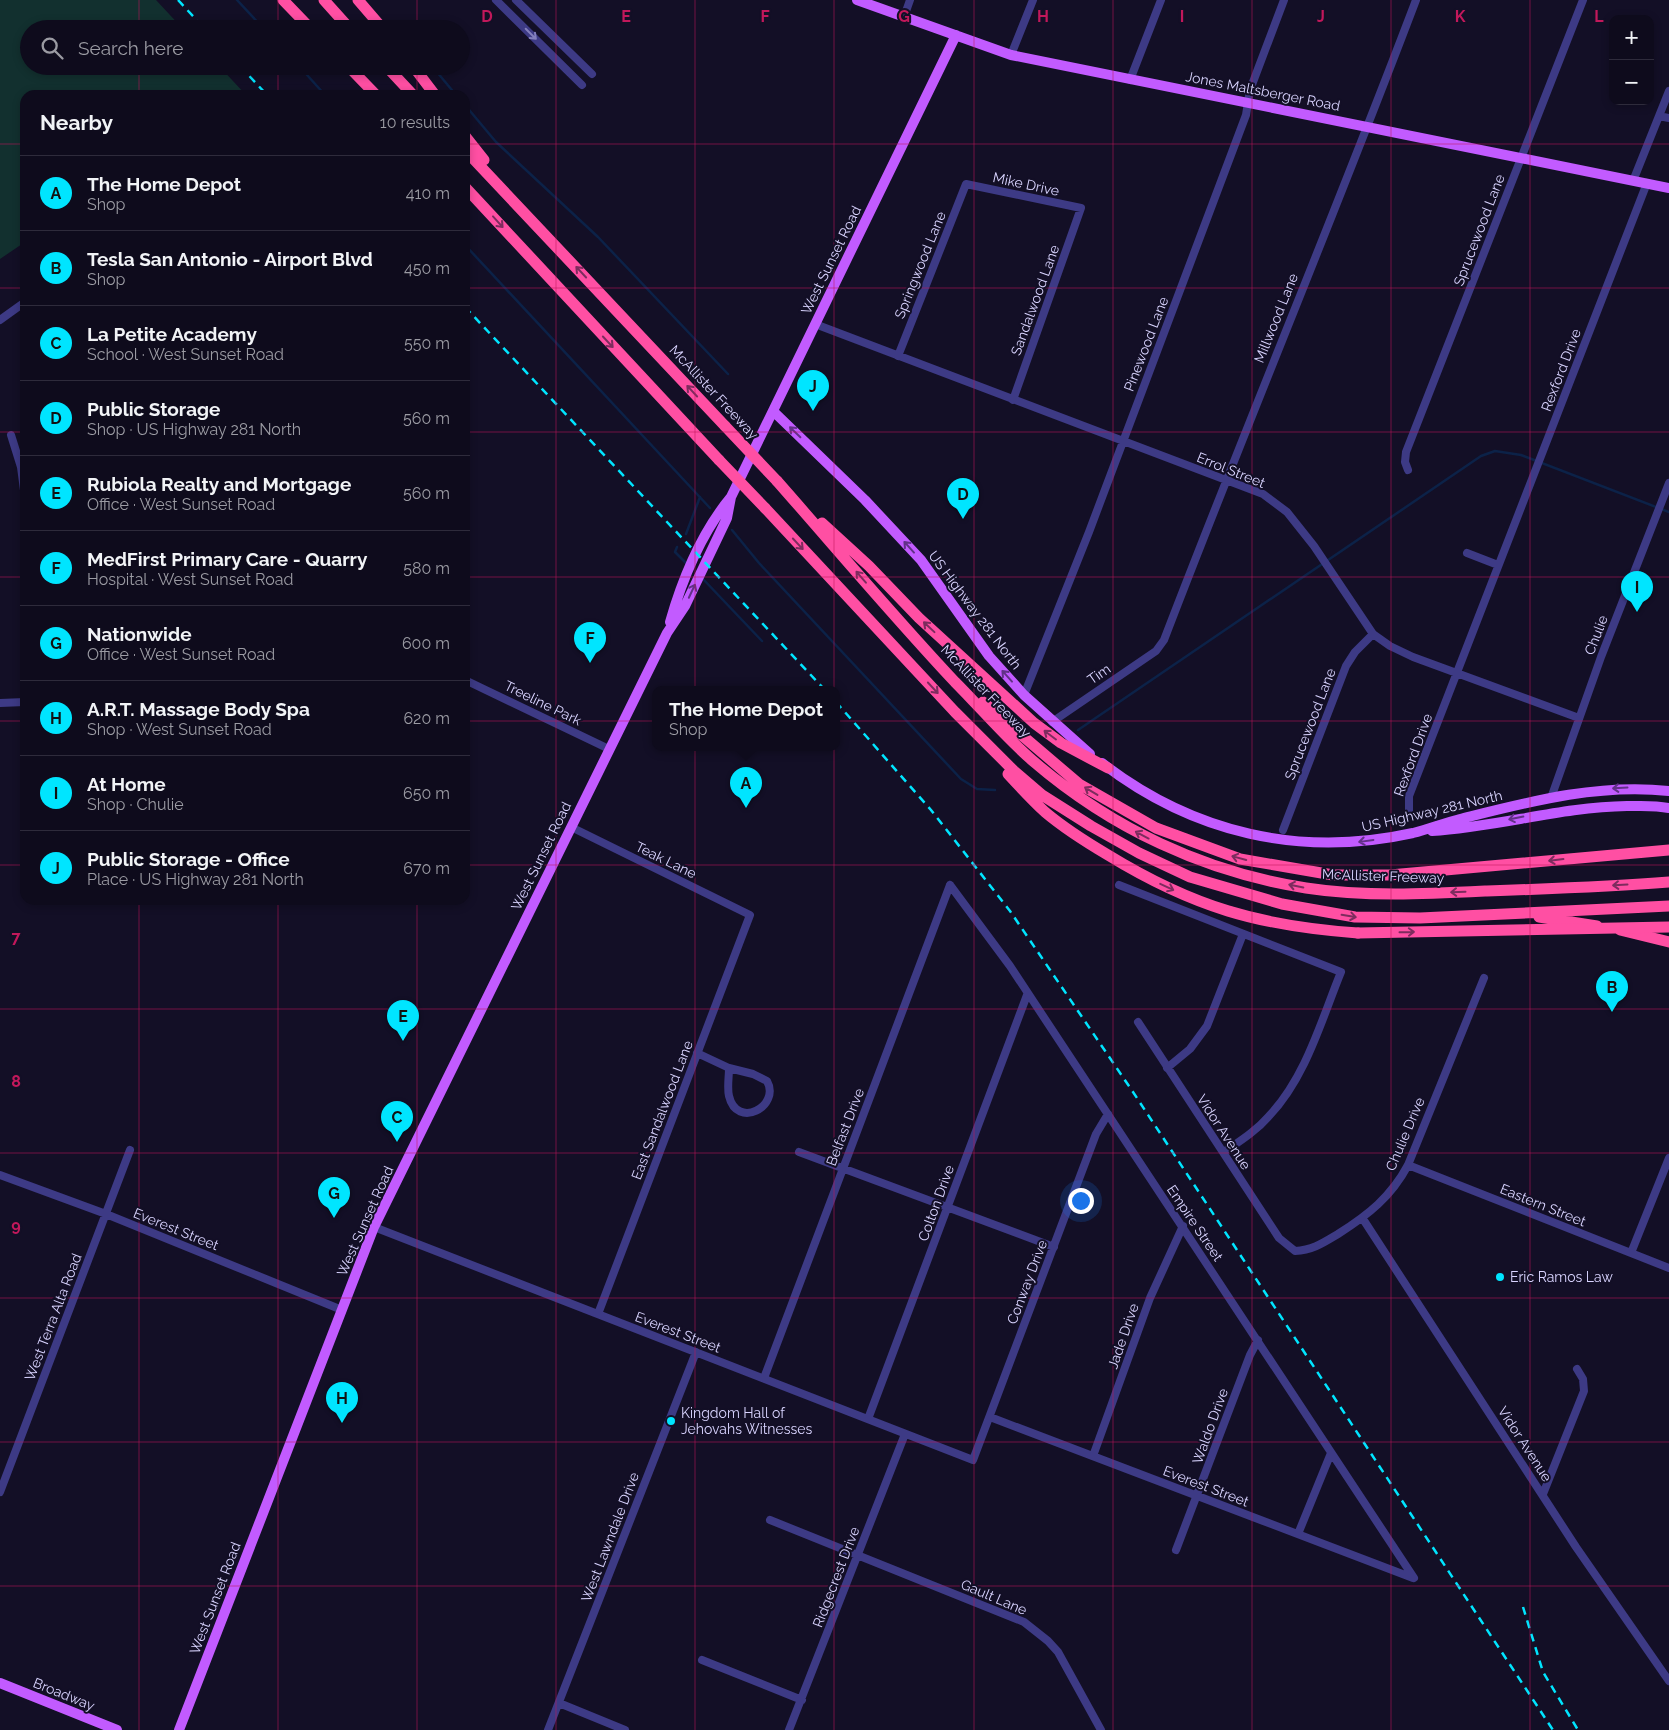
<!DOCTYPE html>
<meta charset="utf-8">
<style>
:root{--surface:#0e0b1c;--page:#171425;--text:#f1f3f6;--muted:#9b9ba3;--line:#2e2b3b;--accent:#00e5ff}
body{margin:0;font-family:Raleway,sans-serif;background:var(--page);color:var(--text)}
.controls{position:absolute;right:15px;top:15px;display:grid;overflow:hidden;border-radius:10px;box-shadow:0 2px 8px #0003}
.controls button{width:45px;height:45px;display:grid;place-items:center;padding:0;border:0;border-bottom:1px solid var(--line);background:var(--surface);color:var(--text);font:25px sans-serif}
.you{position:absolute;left:1080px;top:1200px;width:18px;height:18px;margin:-12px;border:4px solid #fff;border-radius:50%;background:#1a73e8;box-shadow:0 0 0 8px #1a73e833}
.badge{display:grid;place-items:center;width:32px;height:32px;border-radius:50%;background:var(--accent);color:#111;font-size:16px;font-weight:700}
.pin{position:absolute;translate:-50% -41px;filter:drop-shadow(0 1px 2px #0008)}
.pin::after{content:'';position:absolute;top:26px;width:18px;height:15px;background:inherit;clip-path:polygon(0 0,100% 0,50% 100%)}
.popup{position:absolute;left:652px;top:686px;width:188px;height:65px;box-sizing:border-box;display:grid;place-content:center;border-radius:10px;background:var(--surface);filter:drop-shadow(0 1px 4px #0005);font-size:16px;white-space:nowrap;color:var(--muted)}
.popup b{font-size:19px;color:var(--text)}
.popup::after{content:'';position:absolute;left:50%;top:100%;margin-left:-10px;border:10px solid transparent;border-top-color:var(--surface)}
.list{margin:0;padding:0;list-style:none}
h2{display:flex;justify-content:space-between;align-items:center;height:65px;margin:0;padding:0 20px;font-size:21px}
h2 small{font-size:16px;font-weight:400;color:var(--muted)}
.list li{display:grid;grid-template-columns:32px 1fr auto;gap:15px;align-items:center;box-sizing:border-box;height:75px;padding:0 20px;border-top:1px solid var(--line)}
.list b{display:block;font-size:19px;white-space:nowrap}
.list p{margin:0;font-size:16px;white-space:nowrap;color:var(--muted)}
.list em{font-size:16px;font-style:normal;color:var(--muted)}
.icon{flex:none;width:28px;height:28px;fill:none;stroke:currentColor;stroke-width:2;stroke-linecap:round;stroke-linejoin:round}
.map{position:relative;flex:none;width:1669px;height:1730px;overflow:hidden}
.search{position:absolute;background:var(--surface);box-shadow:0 2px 8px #0003;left:20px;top:20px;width:450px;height:55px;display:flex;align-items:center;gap:12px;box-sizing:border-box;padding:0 18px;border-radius:28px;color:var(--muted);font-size:19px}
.panel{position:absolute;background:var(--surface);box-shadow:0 2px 8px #0003;left:20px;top:90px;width:450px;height:815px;border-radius:15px}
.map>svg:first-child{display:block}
.green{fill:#12302f}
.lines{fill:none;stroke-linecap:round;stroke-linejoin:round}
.stream{stroke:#0c2248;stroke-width:2.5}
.minor{stroke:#3d3a85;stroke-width:8}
.major{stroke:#c25bff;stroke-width:10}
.highway{stroke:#ff4fa3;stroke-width:11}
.rail{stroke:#00e5ff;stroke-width:2.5;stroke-dasharray:8 6;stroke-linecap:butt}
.highway-bridge{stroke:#ff4fa3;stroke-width:11}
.oneway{stroke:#837fbc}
.oneway2{stroke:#7d2c5e}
.oneway3{stroke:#623188}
.grid{fill:none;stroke:#c2185b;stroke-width:1;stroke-opacity:0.55}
.poi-dot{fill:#00e5ff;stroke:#130f26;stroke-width:2}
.labels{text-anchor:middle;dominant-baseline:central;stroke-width:4;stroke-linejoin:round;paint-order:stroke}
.street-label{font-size:14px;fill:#d9d4ff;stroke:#130f26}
.poi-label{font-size:14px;fill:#d9d4ff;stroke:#130f26;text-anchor:start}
.grid-label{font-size:16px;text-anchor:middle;font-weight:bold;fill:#c2185b;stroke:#130f26;stroke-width:4;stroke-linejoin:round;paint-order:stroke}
</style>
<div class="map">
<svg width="1669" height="1730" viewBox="0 0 1669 1730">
<rect width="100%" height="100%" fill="#130f26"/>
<!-- green -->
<path class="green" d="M0,0H156L183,29H29V66H219L246,95H25V242L0,259Z"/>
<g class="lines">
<!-- stream -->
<path class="stream" d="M237,0L264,29
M299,66L325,95
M432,66L456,95
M465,105L496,142L598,237L728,374
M465,245L710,508
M732,530L759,563L961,779L977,789L995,790
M686,534L700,497
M677,547L675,552L686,563
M703,579L762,641
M1078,730L1481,456L1495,451L1521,455L1669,512"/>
<!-- minor -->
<path class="minor" d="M496,0L582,85
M516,0L592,74
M904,17L910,0
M1011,55L1033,0
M1130,80L1161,0
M1659,116L1669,118
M1633,181L1669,91
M0,320L25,302
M815,324L1263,494L1287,512L1314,546L1373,634L1390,646L1413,657L1579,718
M898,356L966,184L1081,208L1013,400
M11,435L21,467L25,498
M1408,470L1405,462L1406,452L1583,0
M1467,553L1498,565
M25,637V622
M465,680L609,749
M1024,695L1089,532L1246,115L1250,90L1284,0
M0,703L25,702
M1052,722L1156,651L1164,640C1246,426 1335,214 1416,0
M1551,798L1601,657L1669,483
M1409,813V796L1647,183
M571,827L750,915L598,1314
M1283,830L1346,666L1355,652L1373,634
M950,885L1010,966L1414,1578
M1119,885L1341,972C1321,1021 1306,1077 1269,1116C1256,1131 1240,1141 1224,1152
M1138,1022L1279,1238L1295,1251C1313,1250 1323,1243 1338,1234C1368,1215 1391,1197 1408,1165L1484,978
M697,1053L729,1068L753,1074L767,1081C781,1106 737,1130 729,1096C727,1088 729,1077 729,1068
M1167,1068L1190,1049L1207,1026L1243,934
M799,1152L1054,1247
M1408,1165L1669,1268
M0,1175L106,1214L342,1310
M1363,1219L1576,1547L1669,1681
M374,1227L973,1460L1096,1134L1108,1114
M1631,1253L1669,1158
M764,1378L950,885
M990,1417L1413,1578
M868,1419L1027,995
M1093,1456L1150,1298L1183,1226
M0,1492L130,1150
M1543,1494L1584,1391L1583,1379L1577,1369
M770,1520L1024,1622L1048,1641L1058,1652L1101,1730
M1298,1534L1331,1453
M1176,1550L1250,1355L1258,1340
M702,1660L802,1700
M559,1703L625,1730
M548,1730L696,1352
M789,1730L905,1434"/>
<!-- major -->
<path class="major" d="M857,0L1011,55L1669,188
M773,411L865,500L921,560L989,656L1024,695L1090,754
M670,622C682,580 702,532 731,497L956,35
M1102,763C1193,833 1300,858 1413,833C1429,829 1444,823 1460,819C1528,802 1598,783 1669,791
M1432,831C1498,827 1561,807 1627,806C1641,806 1655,805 1669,808
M0,1683L117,1730
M179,1730L374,1227L667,633L685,606L727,518L731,497"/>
<!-- highway -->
<path class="highway" d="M283,0L311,29
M324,0L350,29
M358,0L383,29
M348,66L376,95
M386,66L413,95
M413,66L435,95
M465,136L484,160
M465,150L725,426
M465,187L719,460
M777,481C836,548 894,617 955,682C981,708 1005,737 1033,761C1111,828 1204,872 1306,888C1364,897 1426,894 1485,891C1546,889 1608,887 1669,882
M765,508L955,712L1014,771L1042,795L1091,826L1139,853L1190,877L1282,904L1355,917L1420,918L1669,906
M822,523L869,566L919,618L1034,723L1061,743L1108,768
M983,702L1079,784L1156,828L1240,859L1333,875H1390L1669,850
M1008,774C1020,787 1032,800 1045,812C1064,828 1086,842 1108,855C1193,907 1259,926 1358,933
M1539,917L1597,926
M1620,930L1669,942"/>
<!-- rail -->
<path class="rail" d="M178,0L205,29
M240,66L267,95
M465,307L824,689
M836,702L931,810L1010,911L1133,1092L1553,1730
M1523,1607L1543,1672L1578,1730"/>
<!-- highway-bridge -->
<path class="highway-bridge" d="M725,426L777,481
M719,460L765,508
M1358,933L1669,927"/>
</g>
<!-- one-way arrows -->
<defs><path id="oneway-shaft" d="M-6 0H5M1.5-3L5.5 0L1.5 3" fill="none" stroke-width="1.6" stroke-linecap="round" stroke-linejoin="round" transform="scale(1.25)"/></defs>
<use class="oneway" href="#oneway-shaft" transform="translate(531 34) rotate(45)"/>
<g class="oneway2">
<use href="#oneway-shaft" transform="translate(498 222) rotate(48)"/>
<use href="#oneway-shaft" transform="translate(581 272) rotate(-133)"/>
<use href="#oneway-shaft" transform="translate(608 342) rotate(47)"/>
<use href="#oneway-shaft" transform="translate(692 391) rotate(-133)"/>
<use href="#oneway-shaft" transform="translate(798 544) rotate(47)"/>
<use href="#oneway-shaft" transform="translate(861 577) rotate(-131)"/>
<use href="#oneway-shaft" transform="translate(929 627) rotate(-137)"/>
<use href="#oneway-shaft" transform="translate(933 688) rotate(47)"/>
<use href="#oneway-shaft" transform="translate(1050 735) rotate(-143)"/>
<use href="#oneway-shaft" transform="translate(1091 791) rotate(-149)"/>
<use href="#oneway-shaft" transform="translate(1142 835) rotate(-152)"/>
<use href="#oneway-shaft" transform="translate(1239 858) rotate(-165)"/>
<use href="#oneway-shaft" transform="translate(1556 860) rotate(173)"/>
<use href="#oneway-shaft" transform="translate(1620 885) rotate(177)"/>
<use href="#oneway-shaft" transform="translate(1296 886) rotate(-168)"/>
<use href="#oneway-shaft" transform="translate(1167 887) rotate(25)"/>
<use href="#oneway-shaft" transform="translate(1458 892) rotate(178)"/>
<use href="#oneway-shaft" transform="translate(1349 916) rotate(9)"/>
<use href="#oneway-shaft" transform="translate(1407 932) rotate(-1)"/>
</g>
<g class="oneway3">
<use href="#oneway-shaft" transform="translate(795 432) rotate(-136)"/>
<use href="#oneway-shaft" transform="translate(909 547) rotate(-132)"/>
<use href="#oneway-shaft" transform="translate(692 591) rotate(-65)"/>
<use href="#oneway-shaft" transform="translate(1007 676) rotate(-132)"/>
<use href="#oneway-shaft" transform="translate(1620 788) rotate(177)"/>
<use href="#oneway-shaft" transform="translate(1516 818) rotate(169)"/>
<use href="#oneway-shaft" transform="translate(1366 841) rotate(172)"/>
</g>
<!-- grid -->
<path class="grid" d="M139,0V29M278,0V29M417,0V29M556,0V1730M695,0V1730M834,0V1730M974,0V1730M1113,0V1730M1252,0V1730M1391,0V1730M1530,0V1730M139,66V95M278,66V95M417,66V95M0,144H25M465,144H1669M0,288H25M465,288H1669M0,432H25M465,432H1669M0,577H25M465,577H1669M0,721H25M465,721H1669M0,865H25M465,865H1669M139,900V1730M278,900V1730M417,900V1730M0,1009H1669M0,1153H1669M0,1298H1669M0,1442H1669M0,1586H1669"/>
<!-- markers -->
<g class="poi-dot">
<circle cx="1500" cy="1277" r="5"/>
<circle cx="671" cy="1421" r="5"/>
</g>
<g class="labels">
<!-- street labels -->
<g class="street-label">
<text transform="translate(1263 91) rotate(11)">Jones Maltsberger Road</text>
<text transform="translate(1026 184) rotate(12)">Mike Drive</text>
<text transform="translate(1479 230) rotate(-69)">Sprucewood Lane</text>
<text transform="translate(831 260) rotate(-64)">West Sunset Road</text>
<text transform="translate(920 265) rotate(-68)">Springwood Lane</text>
<text transform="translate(1035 300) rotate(-70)">Sandalwood Lane</text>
<text transform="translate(1276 318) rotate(-68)">Millwood Lane</text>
<text transform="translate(1146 344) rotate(-69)">Pinewood Lane</text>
<text transform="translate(1561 370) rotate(-69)">Rexford Drive</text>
<text transform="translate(714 392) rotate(47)">McAllister Freeway</text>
<text transform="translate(1231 470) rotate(22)">Errol Street</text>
<text transform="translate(975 610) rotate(53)">US Highway 281 North</text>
<text transform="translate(1596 635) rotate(-69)">Chulie</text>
<text transform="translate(1099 674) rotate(-35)">Tim</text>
<text transform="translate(986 691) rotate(46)">McAllister Freeway</text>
<text transform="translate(543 703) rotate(26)">Treeline Park</text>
<text transform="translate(1310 724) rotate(-69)">Sprucewood Lane</text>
<text transform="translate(1413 755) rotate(-70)">Rexford Drive</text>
<text transform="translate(1432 811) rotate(-13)">US Highway 281 North</text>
<text transform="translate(541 856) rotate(-64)">West Sunset Road</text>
<text transform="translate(666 860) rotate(26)">Teak Lane</text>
<text transform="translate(1383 876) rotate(2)">McAllister Freeway</text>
<text transform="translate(662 1110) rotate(-69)">East Sandalwood Lane</text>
<text transform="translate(845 1127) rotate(-69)">Belfast Drive</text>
<text transform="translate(1224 1132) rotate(57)">Vidor Avenue</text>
<text transform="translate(1405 1134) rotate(-67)">Chulie Drive</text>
<text transform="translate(936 1203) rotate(-70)">Colton Drive</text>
<text transform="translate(1543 1205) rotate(22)">Eastern Street</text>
<text transform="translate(365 1221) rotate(-66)">West Sunset Road</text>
<text transform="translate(1195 1223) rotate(56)">Empire Street</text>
<text transform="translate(176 1229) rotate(22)">Everest Street</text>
<text transform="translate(1027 1282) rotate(-69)">Conway Drive</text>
<text transform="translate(53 1317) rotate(-69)">West Terra Alta Road</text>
<text transform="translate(678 1332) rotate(21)">Everest Street</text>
<text transform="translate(1123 1336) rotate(-71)">Jade Drive</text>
<text transform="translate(1210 1426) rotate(-70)">Waldo Drive</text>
<text transform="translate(1525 1444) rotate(57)">Vidor Avenue</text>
<text transform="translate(1206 1486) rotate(21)">Everest Street</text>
<text transform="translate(610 1537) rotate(-69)">West Lawndale Drive</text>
<text transform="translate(836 1577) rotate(-69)">Ridgecrest Drive</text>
<text transform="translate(994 1597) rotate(23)">Gault Lane</text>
<text transform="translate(215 1598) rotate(-69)">West Sunset Road</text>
<text transform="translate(64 1694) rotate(22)">Broadway</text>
</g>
<!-- poi labels -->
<g class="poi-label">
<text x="1510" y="1277">Eric Ramos Law</text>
<text x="681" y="1413">Kingdom Hall of<tspan x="681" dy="16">Jehovahs Witnesses</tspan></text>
</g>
</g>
<g class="grid-label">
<text x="487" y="22">D</text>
<text x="626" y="22">E</text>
<text x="765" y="22">F</text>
<text x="904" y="22">G</text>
<text x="1043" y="22">H</text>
<text x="1182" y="22">I</text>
<text x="1321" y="22">J</text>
<text x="1460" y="22">K</text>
<text x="1599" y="22">L</text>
<text x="16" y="943">7</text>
<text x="16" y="1087">8</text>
<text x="16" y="1231">9</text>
</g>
</svg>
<div class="controls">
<button>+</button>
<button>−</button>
</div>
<div class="you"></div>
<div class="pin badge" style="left:746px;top:808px">A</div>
<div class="popup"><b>The Home Depot</b>Shop</div>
<div class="pin badge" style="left:1612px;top:1012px">B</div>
<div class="pin badge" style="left:397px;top:1142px">C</div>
<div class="pin badge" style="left:963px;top:519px">D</div>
<div class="pin badge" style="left:403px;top:1041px">E</div>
<div class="pin badge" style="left:590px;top:663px">F</div>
<div class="pin badge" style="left:334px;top:1218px">G</div>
<div class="pin badge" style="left:342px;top:1423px">H</div>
<div class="pin badge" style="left:1637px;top:612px">I</div>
<div class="pin badge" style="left:813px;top:411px">J</div>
<div class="search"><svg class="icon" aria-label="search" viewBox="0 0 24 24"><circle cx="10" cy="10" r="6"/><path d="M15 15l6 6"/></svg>Search here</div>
<section class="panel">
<h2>Nearby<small>10 results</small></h2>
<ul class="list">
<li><span class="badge">A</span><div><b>The Home Depot</b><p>Shop</p></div><em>410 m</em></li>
<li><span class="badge">B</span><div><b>Tesla San Antonio - Airport Blvd</b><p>Shop</p></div><em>450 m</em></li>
<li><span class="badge">C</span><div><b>La Petite Academy</b><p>School · West Sunset Road</p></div><em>550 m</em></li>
<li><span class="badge">D</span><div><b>Public Storage</b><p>Shop · US Highway 281 North</p></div><em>560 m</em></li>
<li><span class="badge">E</span><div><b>Rubiola Realty and Mortgage</b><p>Office · West Sunset Road</p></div><em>560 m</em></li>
<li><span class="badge">F</span><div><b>MedFirst Primary Care - Quarry</b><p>Hospital · West Sunset Road</p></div><em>580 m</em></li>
<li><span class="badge">G</span><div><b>Nationwide</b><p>Office · West Sunset Road</p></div><em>600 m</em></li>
<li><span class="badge">H</span><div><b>A.R.T. Massage Body Spa</b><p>Shop · West Sunset Road</p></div><em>620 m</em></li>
<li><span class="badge">I</span><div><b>At Home</b><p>Shop · Chulie</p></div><em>650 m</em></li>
<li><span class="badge">J</span><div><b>Public Storage - Office</b><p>Place · US Highway 281 North</p></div><em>670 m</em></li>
</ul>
</section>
</div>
